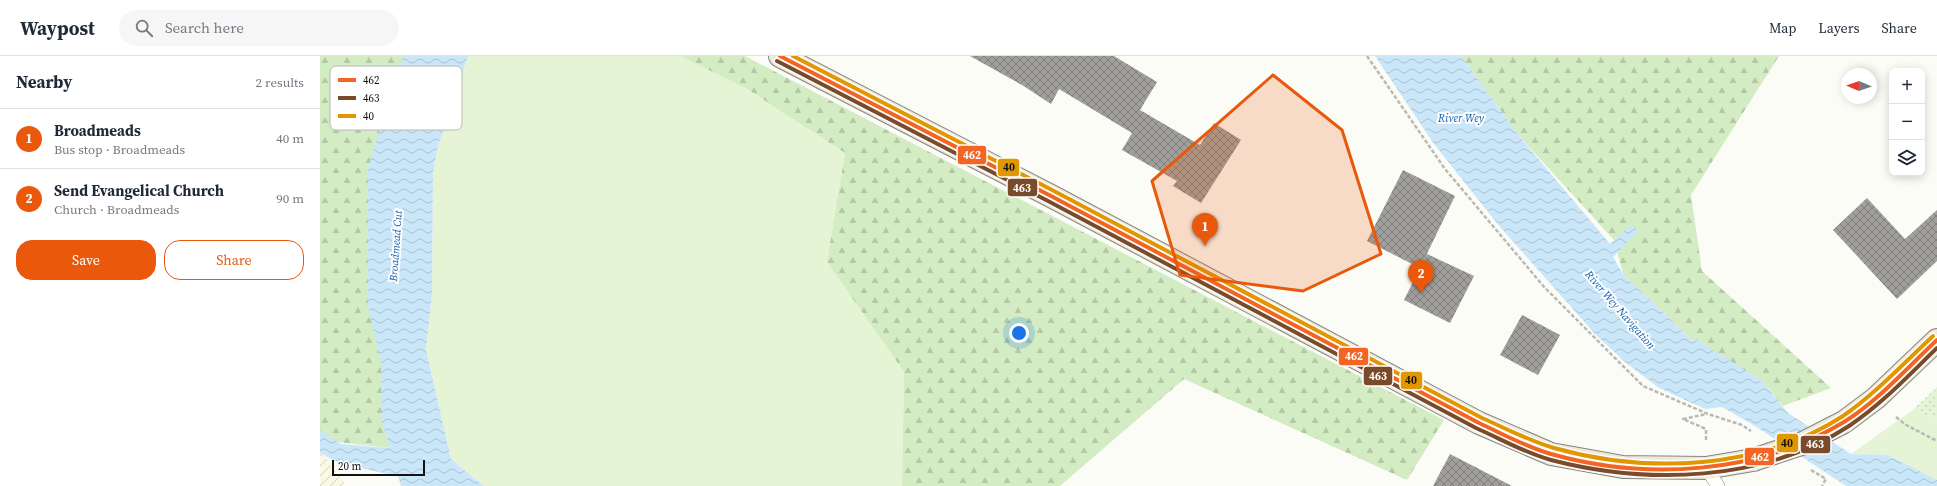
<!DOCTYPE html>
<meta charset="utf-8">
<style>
:root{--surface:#fff;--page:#f6f6f7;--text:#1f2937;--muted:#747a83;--line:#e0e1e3;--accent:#ea580c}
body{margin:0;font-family:"Source Serif 4",serif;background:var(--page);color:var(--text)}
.controls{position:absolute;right:12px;top:12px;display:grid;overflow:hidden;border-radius:8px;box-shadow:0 2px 10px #0003}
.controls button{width:36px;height:36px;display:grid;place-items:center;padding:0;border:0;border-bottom:1px solid var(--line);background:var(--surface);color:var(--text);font:20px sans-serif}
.compass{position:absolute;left:1521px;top:12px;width:36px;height:36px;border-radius:50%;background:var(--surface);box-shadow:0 2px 10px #0003;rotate:272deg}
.scale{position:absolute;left:12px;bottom:10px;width:93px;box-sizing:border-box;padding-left:4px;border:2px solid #111;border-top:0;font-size:11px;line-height:14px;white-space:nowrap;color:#111;-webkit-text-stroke:3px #fff;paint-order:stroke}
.you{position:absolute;left:699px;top:277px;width:14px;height:14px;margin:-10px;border:3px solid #fff;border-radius:50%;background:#1a73e8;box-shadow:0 0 0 6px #1a73e833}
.badge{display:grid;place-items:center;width:26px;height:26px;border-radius:50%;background:var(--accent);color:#fff;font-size:13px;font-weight:700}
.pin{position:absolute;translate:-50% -33px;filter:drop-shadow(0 1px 2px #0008)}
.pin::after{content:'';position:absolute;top:21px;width:14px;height:12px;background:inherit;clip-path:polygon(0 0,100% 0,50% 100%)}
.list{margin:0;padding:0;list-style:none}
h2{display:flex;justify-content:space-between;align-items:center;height:52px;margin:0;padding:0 16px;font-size:17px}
h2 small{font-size:13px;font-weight:400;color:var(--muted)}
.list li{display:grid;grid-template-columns:26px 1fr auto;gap:12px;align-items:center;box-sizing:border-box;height:60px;padding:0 16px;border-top:1px solid var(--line)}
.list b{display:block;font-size:15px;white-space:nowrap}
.list p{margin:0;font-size:13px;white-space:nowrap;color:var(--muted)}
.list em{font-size:13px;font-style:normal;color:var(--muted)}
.actions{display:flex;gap:8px;padding:12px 16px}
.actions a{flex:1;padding:9px 0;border:1px solid var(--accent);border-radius:16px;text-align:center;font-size:14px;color:var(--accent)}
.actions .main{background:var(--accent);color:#fff}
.icon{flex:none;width:22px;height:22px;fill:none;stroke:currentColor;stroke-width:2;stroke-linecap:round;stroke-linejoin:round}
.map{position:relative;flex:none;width:1617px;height:430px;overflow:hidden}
header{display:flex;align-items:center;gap:24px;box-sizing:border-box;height:56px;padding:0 20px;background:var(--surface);border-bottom:1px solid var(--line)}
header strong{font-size:19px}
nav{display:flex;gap:22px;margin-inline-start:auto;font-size:14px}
.search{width:280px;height:36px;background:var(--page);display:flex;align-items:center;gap:10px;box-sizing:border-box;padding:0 14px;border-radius:22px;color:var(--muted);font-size:15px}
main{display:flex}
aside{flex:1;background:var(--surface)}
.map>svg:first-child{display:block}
.farmland{fill:url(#farmland-furrows)}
.grass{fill:#e5f4d5}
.forest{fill:url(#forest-firs)}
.park{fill:url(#park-dots)}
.water{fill:url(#water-waves)}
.building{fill:url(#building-cross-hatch)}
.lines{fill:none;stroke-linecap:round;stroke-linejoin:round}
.lane-casing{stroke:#979795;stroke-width:14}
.primary-casing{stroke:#848482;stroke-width:24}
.path{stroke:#b9b9b8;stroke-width:2.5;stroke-dasharray:4 2;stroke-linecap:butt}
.lane{stroke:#fffffe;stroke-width:13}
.primary{stroke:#eeeada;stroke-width:22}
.primary-bridge-casing{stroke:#848482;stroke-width:24;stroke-linecap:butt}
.primary-bridge{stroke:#eeeada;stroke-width:22}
.bus-1-casing{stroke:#fff;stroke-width:7}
.bus-2-casing{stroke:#fff;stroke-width:7}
.bus-3-casing{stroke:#fff;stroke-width:7}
.bus-1{stroke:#f26522;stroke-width:4}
.bus-2{stroke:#7a4b2a;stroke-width:4}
.bus-3{stroke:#e09702;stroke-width:4}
.marked{fill:#e8590c;fill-opacity:0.2;stroke:#e8590c;stroke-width:3;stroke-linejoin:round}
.labels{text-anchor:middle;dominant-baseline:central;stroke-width:4;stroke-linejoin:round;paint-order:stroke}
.water-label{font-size:11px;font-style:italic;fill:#0f5fad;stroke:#fff}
.key{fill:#fff;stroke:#b8b8b8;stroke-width:1}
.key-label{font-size:11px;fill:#111}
.line-badge{stroke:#fff;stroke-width:1.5}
.badge-label{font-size:11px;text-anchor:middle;font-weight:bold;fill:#fff}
.pale-badge-label{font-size:11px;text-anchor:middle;font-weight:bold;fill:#111}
</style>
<header>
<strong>Waypost</strong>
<div class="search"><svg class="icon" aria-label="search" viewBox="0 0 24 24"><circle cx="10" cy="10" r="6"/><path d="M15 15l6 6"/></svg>Search here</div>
<nav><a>Map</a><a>Layers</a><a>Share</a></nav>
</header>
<main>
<aside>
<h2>Nearby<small>2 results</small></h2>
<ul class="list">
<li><span class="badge">1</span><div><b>Broadmeads</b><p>Bus stop · Broadmeads</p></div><em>40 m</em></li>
<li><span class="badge">2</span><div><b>Send Evangelical Church</b><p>Church · Broadmeads</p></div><em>90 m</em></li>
</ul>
<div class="actions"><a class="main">Save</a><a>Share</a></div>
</aside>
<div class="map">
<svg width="1617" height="430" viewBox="0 0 1617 430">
<defs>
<pattern id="farmland-furrows" width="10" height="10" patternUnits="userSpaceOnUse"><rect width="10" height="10" fill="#faf9e3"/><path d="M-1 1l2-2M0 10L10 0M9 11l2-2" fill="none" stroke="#d5d4c2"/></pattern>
<pattern id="forest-firs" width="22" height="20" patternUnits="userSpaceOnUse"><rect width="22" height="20" fill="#d4ecc3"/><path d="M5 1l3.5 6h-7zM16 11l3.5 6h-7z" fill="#b5c9a6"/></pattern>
<pattern id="park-dots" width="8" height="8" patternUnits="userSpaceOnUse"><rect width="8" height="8" fill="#e5f4d5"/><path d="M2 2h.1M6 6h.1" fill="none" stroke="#c3d0b6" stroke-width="1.8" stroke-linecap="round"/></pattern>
<pattern id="water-waves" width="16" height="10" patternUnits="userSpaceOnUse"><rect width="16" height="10" fill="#cae6f9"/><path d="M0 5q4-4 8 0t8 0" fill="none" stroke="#acc4d4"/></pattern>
<pattern id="building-cross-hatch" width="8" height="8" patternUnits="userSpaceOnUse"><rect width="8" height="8" fill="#a09f9c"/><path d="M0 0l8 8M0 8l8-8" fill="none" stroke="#81807e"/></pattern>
</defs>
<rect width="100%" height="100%" fill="#fcfcf7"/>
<!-- farmland -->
<path class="farmland" d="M0,394L25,428L24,430H0Z"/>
<!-- grass -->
<path class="grass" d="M148,0H360L427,33L525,97L507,206L584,316L582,430H164L131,403L106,294L112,238L113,117L117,94Z
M1594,353L1617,364V424L1568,399L1531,398Z"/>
<!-- forest -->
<path class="forest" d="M0,0H93L70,392L0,384Z
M360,0H425L1124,364L1087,424L864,323L740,430H582L584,316L507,206L525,97L427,33Z
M1141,0H1459L1371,139L1382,215L1511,332L1463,350L1442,325L1373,285L1303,218L1294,184L1200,81Z"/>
<!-- park -->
<path class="park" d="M1617,331V364L1594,353Z"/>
<!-- water -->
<path class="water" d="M84,0H148L117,94L113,117L112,238L106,294L131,403L164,430H81L78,420L21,408L0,397V374L21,388L70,392L62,367L61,304L48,251V113L61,69L78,36L80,9Z
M1055,0H1141L1200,81L1290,188L1311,169L1318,176L1293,201L1303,218L1373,285L1376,283L1442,325L1468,357L1531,398L1568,399L1617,424V430H1526L1435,370L1402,351L1385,353L1339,332L1306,307L1275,278L1180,171L1114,88Z"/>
<!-- building -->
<path class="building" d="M650,0H794L837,26L820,54L880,89L894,67L921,84L881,147L853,130L857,125L802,94L812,77L739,33L731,48L702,29Z
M1083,114L1135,140L1100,212L1047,185Z
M1547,142L1585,183L1617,154V205L1577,243L1513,174Z
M1107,198L1154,220L1130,267L1084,244Z
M1202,259L1240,279L1218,319L1180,299Z
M1130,398L1192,430H1113Z"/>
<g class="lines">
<defs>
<path id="lane" d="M1386,412L1398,430"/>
<path id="primary" d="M460,0L731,140L1159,367L1231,398L1303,411L1386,412L1433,404
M1524,366L1556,342L1617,284"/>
</defs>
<!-- lane casing -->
<use href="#lane" class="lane-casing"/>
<!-- primary casing -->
<use href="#primary" class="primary-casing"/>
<!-- path -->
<path class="path" d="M1047,0L1125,113L1225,232L1323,330L1388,358L1422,369L1431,375
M1576,361L1586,369L1617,385
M1386,384V373L1363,363L1387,358
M1491,414L1506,423L1502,430"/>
<!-- lane -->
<use href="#lane" class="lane"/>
<!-- primary -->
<use href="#primary" class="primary"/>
<defs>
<path id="primary-bridge" d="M1433,404L1481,388L1524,366"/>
</defs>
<!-- primary-bridge casing -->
<use href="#primary-bridge" class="primary-bridge-casing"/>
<!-- primary-bridge -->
<use href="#primary-bridge" class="primary-bridge"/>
<defs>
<path id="bus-1" d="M460,0L731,140L1159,367C1183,378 1206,391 1231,398C1327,425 1438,418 1524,366C1559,344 1587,312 1617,284"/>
<path id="bus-2" d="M457,5L728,145L1156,372C1181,383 1205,397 1231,404C1328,429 1443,426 1529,370C1562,348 1589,319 1617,292"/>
<path id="bus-3" d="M473,0L734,135L1162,362C1185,372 1209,385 1234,392C1327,418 1440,414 1523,360C1556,337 1584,307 1613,280"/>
</defs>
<!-- bus-1 casing -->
<use href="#bus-1" class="bus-1-casing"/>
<!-- bus-2 casing -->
<use href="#bus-2" class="bus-2-casing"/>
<!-- bus-3 casing -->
<use href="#bus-3" class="bus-3-casing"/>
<!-- bus-1 -->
<use href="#bus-1" class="bus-1"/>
<!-- bus-2 -->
<use href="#bus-2" class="bus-2"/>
<!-- bus-3 -->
<use href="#bus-3" class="bus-3"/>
</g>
<!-- marked area -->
<path class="marked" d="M953,19L1022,74L1061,198L983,235L860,219L832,125Z"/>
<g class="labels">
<!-- water labels -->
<g class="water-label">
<text x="1141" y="62">River Wey</text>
<text transform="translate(76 190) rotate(-86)">Broadmead Cut</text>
<text transform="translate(1300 254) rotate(49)">River Wey Navigation</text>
</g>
</g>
<!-- legend -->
<rect x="10" y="10" width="132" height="64" rx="6" class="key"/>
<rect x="18" y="22" width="18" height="4" fill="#f26522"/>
<rect x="18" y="40" width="18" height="4" fill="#7a4b2a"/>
<rect x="18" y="58" width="18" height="4" fill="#e09702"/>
<g class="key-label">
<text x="43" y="28">462</text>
<text x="43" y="46">463</text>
<text x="43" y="64">40</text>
</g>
<g class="line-badge">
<rect x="637" y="89" width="30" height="20" rx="4" fill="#f26522"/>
<rect x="677" y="102" width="23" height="19" rx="4" fill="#e09702"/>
<rect x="687" y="122" width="31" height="19" rx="4" fill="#7a4b2a"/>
<rect x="1018" y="291" width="31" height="19" rx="4" fill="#f26522"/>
<rect x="1043" y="310" width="30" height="20" rx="4" fill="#7a4b2a"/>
<rect x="1080" y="315" width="23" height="19" rx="4" fill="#e09702"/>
<rect x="1456" y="377" width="23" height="20" rx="4" fill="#e09702"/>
<rect x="1480" y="379" width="31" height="19" rx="4" fill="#7a4b2a"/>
<rect x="1424" y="391" width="31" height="19" rx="4" fill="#f26522"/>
</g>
<g class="badge-label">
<text x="652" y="103">462</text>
<text x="702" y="136">463</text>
<text x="1034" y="304">462</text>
<text x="1058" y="324">463</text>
<text x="1495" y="392">463</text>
<text x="1440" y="405">462</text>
</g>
<g class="pale-badge-label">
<text x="689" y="115">40</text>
<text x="1091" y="328">40</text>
<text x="1467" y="391">40</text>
</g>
</svg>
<div class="controls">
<button>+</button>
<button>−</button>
<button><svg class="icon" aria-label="layers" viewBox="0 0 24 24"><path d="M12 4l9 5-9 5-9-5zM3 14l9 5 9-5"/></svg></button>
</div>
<svg class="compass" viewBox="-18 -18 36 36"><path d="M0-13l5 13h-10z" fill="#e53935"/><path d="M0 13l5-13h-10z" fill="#747a83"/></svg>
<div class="scale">20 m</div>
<div class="you"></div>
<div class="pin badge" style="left:885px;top:190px">1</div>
<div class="pin badge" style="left:1101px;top:237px">2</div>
</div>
</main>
